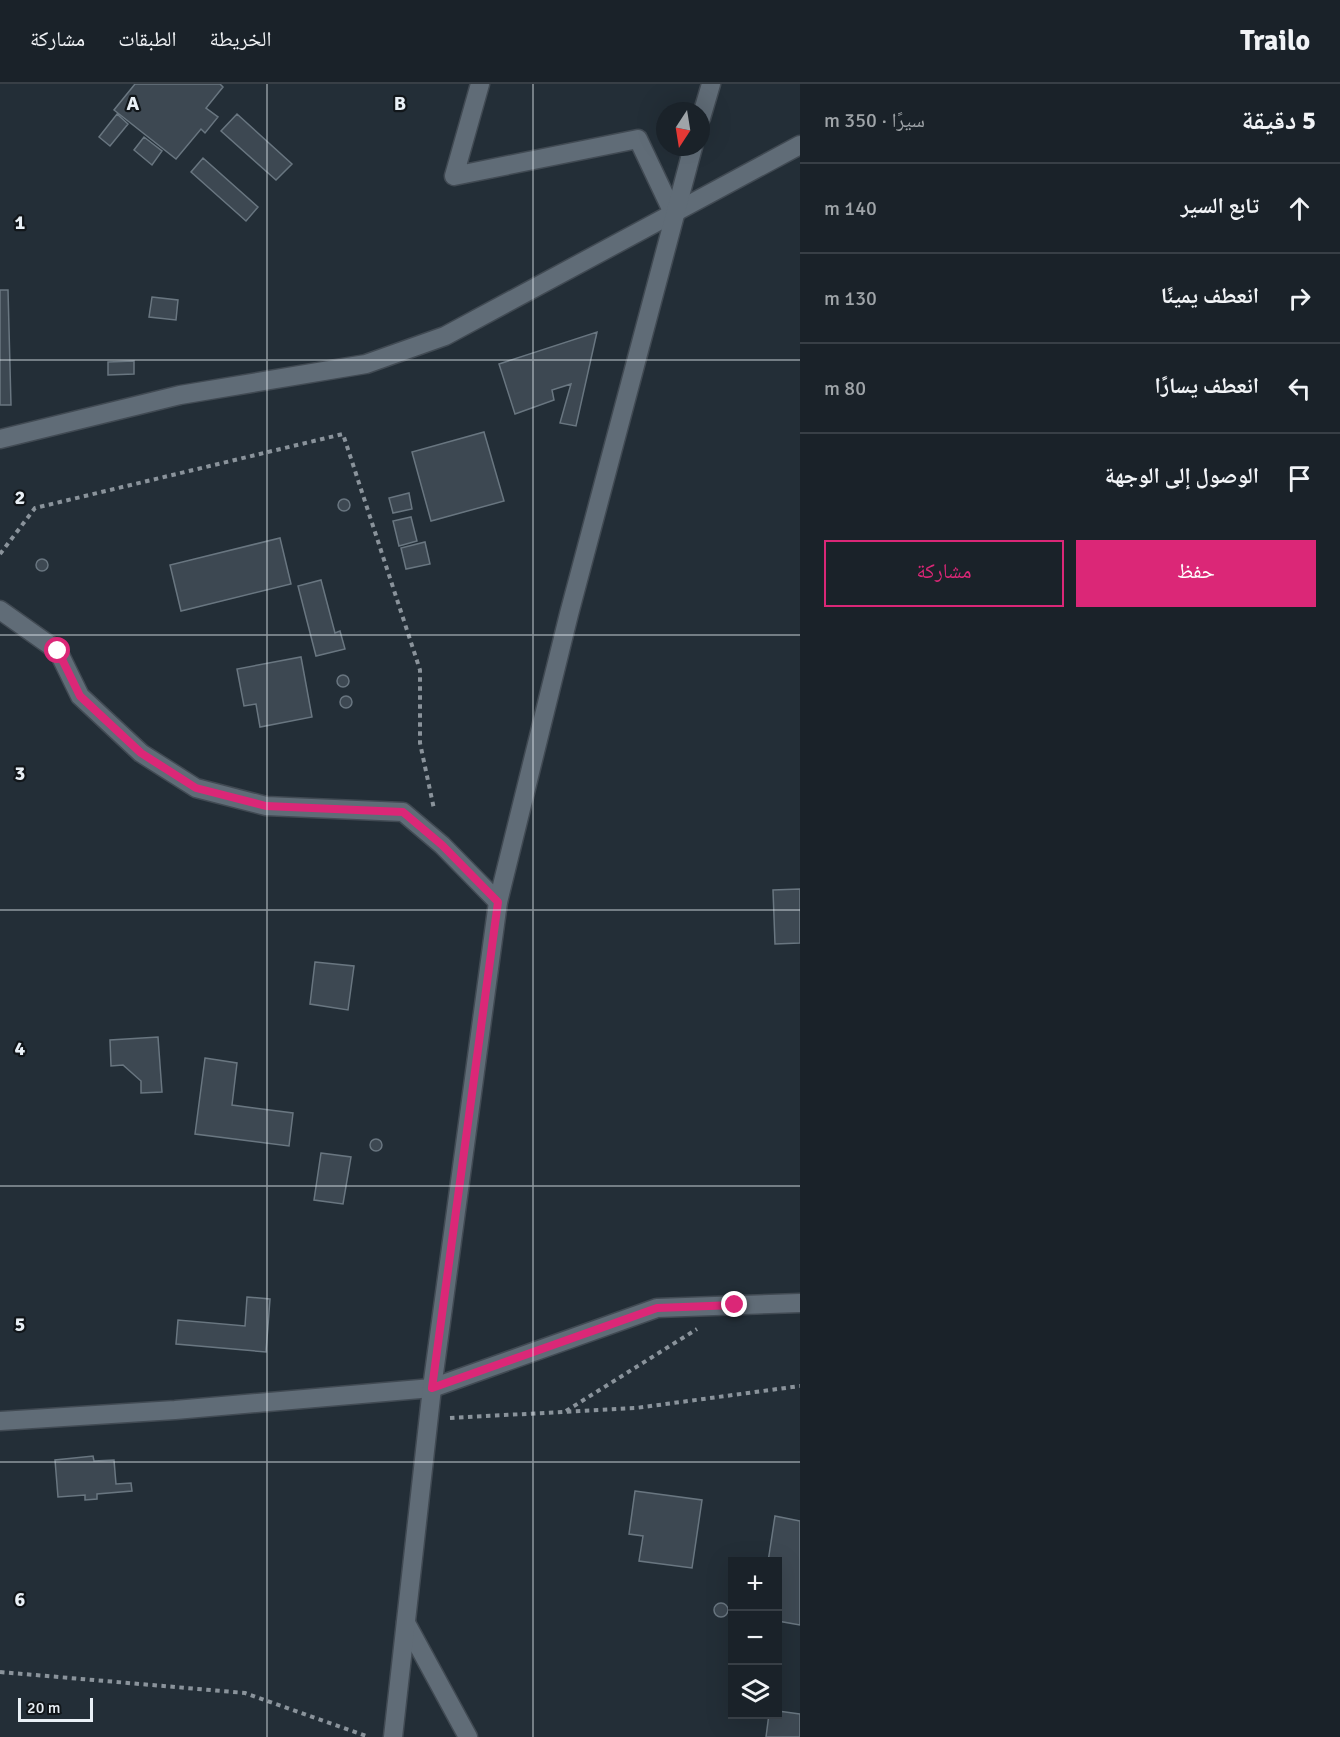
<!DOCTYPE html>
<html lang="ar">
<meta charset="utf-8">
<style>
:root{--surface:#1a2229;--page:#272f35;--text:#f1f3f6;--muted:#9fa4a8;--line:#383f46;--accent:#db2777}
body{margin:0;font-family:Signika,"Noto Naskh Arabic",sans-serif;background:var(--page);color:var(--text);direction:rtl}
.controls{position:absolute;right:18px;bottom:18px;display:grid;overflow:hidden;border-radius:0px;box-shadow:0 6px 24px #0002}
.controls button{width:54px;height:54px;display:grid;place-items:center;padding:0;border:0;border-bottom:2px solid var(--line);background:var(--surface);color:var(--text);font:30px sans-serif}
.compass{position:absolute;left:656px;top:18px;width:54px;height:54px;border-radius:50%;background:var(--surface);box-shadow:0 6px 24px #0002;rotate:192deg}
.scale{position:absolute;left:18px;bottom:15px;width:75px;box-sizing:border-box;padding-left:6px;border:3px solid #e9f0f6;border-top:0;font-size:16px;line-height:21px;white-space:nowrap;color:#e9f0f6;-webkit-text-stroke:4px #11161a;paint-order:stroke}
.stop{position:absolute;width:18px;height:18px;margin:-14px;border:4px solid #db2777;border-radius:50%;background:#fff}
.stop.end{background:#db2777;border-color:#fff;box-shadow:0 2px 6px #0008}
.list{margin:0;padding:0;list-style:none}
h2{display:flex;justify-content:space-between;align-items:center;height:78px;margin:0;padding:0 24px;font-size:26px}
h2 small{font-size:20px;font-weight:400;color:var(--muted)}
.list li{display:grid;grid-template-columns:39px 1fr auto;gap:18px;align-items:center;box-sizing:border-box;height:90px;padding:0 24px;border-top:2px solid var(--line)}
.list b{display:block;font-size:22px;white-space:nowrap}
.list em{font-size:20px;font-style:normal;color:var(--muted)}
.actions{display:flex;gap:12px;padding:18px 24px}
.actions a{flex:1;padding:14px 0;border:2px solid var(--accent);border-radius:0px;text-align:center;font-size:21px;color:var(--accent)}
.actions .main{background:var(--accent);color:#fff}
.icon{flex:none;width:33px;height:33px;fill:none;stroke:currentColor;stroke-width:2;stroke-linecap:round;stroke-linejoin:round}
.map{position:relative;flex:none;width:800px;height:1653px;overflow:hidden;direction:ltr}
header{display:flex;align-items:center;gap:36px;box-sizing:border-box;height:84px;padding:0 30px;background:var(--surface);border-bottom:2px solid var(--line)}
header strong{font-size:28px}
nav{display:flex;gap:33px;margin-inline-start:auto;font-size:21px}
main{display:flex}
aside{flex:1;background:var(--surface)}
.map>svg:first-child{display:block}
.building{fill:#3d4852;stroke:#697680;stroke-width:1.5}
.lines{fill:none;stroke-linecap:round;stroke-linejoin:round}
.street-casing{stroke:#414a53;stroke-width:21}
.secondary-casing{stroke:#414a53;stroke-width:21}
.path{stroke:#8a939b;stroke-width:4;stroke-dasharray:4.5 4.5;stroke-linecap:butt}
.street{stroke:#606c77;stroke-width:18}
.secondary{stroke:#606c77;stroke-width:18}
.route{stroke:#db2777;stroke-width:8}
.grid{fill:none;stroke:#e9f0f6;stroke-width:1.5;stroke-opacity:0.55}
.grid-label{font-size:20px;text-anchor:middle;font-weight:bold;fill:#e9f0f6;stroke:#11161a;stroke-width:4.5;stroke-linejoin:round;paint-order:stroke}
</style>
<header>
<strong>Trailo</strong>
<nav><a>الخريطة</a><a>الطبقات</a><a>مشاركة</a></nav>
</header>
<main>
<aside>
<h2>5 دقيقة<small>سيرًا · 350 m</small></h2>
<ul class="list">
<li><svg class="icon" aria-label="ahead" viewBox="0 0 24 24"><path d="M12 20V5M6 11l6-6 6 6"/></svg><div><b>تابع السير</b></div><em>140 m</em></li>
<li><svg class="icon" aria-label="right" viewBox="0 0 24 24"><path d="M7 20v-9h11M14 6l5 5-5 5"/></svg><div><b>انعطف يمينًا</b></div><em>130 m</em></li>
<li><svg class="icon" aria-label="left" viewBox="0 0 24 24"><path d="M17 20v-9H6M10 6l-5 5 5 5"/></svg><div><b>انعطف يسارًا</b></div><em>80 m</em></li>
<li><svg class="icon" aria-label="arrive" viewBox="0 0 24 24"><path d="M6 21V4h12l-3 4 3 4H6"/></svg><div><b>الوصول إلى الوجهة</b></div></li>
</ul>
<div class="actions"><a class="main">حفظ</a><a>مشاركة</a></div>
</aside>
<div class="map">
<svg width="800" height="1653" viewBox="0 0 800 1653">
<rect width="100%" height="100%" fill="#232e37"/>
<!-- building -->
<path class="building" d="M135,0H220L223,3L206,24L218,33L205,49L201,45L176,75L114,26Z
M117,30L128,40L110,62L99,53Z
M237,30L292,80L276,96L221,47Z
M144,53L162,67L152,81L134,66Z
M203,74L258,123L246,137L191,88Z
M0,206H8L11,321H0Z
M152,213L178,216L176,236L149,233Z
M597,248L576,342L560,339L571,300L552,306L554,316L515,330L499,280Z
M134,277V290L108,291V278Z
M484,348L504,417L431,437L412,368Z
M409,409L412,425L393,429L389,414Z
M338 421a6 6 0 1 1 12 0a6 6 0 1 1-12 0Z
M411,433L417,457L399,462L393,437Z
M280,454L291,500L181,527L170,481Z
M425,458L430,480L406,485L401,464Z
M36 481a6 6 0 1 1 12 0a6 6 0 1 1-12 0Z
M321,496L335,549L340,547L345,565L316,572L298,502Z
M301,573L312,633L260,643L256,620L244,622L237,585Z
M337 597a6 6 0 1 1 12 0a6 6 0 1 1-12 0Z
M340 618a6 6 0 1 1 12 0a6 6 0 1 1-12 0Z
M800,805V859L775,860L773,806Z
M315,878L354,882L348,926L310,920Z
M158,953L162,1008L141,1009V997L123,981L111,982L110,956Z
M205,974L237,979L232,1021L293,1029L289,1062L195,1050Z
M370 1061a6 6 0 1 1 12 0a6 6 0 1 1-12 0Z
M321,1069L351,1073L343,1120L314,1116Z
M247,1213L270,1215L266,1268L176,1260L178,1236L245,1242Z
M93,1372L94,1377L114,1376L116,1400L131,1399L132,1407L97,1410V1415L85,1416V1411L58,1413L55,1376Z
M635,1407L702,1416L692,1484L639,1477L643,1452L629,1450Z
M775,1432L800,1437V1541L778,1537V1478H768Z
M714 1526a7 7 0 1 1 14 0a7 7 0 1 1-14 0Z
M778,1627L800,1630V1653H766L769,1630H778Z"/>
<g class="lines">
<defs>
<path id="street" d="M480,0L454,92L638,55L673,129
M0,355L180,311L366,280L445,252L800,61
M0,526L58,567L80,612L141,669L196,704L266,722L403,728L442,761L498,818
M0,1337L175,1326L432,1304L657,1224L800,1219
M406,1539L468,1653"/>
<path id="secondary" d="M701,34L711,0
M393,1653L432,1304L498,818L569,530L693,63"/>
</defs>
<!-- street casing -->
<use href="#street" class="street-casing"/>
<!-- secondary casing -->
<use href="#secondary" class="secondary-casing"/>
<!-- path -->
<path class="path" d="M0,470L35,424L343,350L420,586V659L434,725
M566,1327L697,1245
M450,1334L636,1324L800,1302
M0,1588L245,1609L369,1653"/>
<!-- street -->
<use href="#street" class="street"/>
<!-- secondary -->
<use href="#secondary" class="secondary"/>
</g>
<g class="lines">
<!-- route -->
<path class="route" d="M58,567L80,612L141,669L196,704L266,722L403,728L442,761L498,818L432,1304L657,1224L735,1221"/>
</g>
<!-- grid -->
<path class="grid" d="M267,0V1653M533,0V1653M0,276H800M0,551H800M0,826H800M0,1102H800M0,1378H800"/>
<g class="grid-label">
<text x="133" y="26">A</text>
<text x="400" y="26">B</text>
<text x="20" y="145">1</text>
<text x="20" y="420">2</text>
<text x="20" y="696">3</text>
<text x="20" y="971">4</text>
<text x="20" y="1247">5</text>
<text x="20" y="1522">6</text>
</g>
</svg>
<div class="controls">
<button>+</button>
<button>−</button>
<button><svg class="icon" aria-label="layers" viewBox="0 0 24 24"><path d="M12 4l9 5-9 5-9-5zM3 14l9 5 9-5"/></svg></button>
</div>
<svg class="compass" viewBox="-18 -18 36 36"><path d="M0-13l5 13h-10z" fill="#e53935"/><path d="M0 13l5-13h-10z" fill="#9fa4a8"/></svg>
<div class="scale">20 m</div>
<div class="stop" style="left:58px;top:567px"></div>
<div class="stop end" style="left:735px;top:1221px"></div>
</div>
</main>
